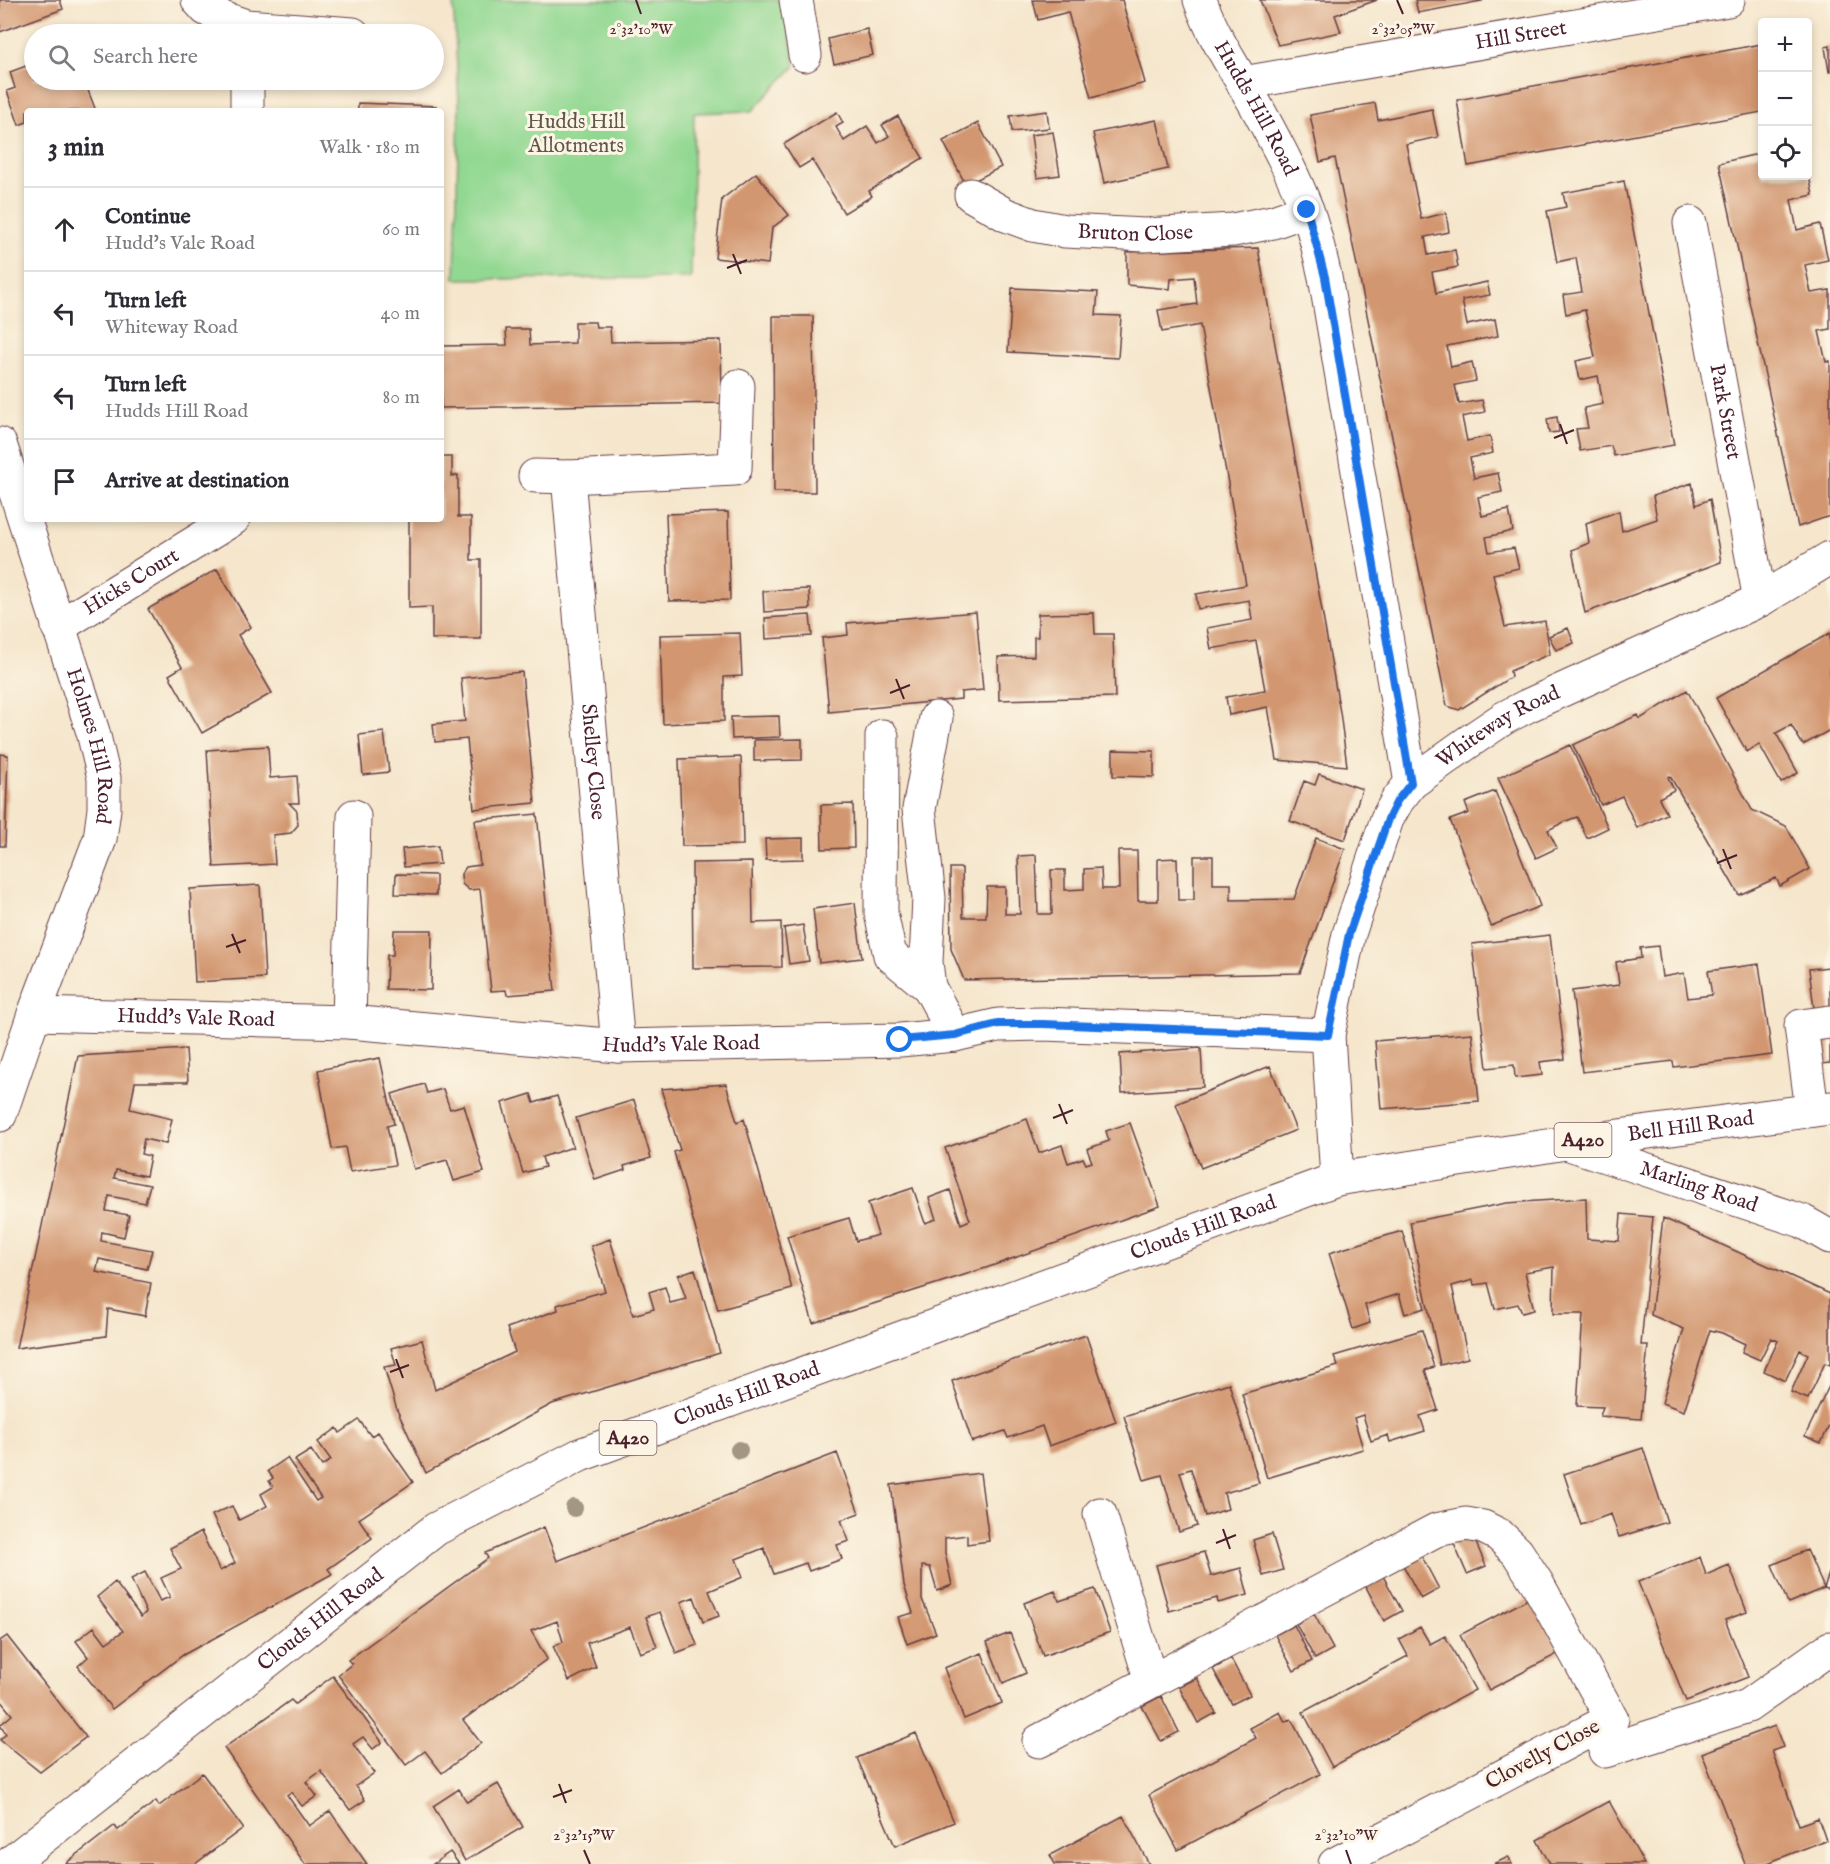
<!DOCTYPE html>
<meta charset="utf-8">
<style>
:root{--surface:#fff;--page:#f7f7f7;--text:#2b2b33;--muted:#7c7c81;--line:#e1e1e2}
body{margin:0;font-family:"IM FELL English",serif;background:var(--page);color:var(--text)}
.controls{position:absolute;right:18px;top:18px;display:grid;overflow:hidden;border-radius:6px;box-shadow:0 3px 9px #0003}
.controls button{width:54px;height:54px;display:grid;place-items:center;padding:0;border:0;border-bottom:2px solid var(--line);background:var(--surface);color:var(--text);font:30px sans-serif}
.stop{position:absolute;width:18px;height:18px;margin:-14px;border:4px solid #1a73e8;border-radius:50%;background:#fff}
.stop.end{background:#1a73e8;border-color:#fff;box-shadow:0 2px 6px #0008}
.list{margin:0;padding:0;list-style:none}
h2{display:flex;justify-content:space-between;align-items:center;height:78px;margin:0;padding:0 24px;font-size:26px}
h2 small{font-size:20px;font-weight:400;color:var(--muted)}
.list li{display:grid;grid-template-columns:39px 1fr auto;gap:18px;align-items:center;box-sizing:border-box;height:84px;padding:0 24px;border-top:2px solid var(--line)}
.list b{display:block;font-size:22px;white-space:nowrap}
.list p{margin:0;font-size:20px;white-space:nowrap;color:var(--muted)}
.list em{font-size:20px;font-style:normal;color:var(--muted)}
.icon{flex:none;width:33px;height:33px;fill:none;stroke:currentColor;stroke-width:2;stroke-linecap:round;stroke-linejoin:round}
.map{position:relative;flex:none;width:1830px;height:1864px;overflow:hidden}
.search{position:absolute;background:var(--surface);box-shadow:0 3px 9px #0003;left:24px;top:24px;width:420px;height:66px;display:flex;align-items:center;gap:15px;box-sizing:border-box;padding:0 21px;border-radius:33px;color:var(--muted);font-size:22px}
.panel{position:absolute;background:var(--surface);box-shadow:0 3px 9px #0003;left:24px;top:108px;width:420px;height:414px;border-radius:6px}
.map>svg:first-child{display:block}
.green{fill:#92d892;stroke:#6e7c5e;stroke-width:1.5}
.building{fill:#d2966f}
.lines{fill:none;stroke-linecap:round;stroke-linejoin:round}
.minor-casing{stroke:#643d43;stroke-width:35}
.major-casing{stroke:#643d43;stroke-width:35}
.minor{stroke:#fff;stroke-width:33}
.major{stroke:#fff;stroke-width:33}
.tree{fill:#a39784}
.route{stroke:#1a73e8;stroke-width:8}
.ticks{fill:none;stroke:#4a1f2b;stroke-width:2}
.labels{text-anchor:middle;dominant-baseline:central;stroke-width:6;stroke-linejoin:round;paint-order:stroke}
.shield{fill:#fcf5e5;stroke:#7f5f63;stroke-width:1.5}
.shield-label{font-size:20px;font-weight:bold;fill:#4a1f2b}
.street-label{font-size:21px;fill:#4a1f2b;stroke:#fcf5e5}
.park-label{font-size:21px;fill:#60564a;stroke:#fcf5e5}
.ticks-label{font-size:15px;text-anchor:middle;fill:#4a1f2b;stroke:#fcf5e5;stroke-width:6;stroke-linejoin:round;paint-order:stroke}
</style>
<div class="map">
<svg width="1830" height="1864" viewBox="0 0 1830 1864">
<rect width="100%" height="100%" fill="#fcf5e5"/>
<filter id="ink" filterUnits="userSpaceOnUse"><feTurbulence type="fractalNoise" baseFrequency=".0167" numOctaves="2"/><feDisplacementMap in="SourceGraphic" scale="12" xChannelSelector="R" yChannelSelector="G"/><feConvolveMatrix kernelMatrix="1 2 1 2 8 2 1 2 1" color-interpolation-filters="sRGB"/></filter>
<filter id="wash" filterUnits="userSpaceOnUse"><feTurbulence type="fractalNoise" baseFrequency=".008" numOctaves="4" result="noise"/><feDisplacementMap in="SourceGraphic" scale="24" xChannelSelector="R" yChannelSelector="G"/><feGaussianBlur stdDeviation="1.35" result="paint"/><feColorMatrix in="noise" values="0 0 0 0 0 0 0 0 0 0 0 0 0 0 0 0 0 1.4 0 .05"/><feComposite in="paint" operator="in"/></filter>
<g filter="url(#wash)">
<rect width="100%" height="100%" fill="#f5e6cc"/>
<!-- green -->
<path class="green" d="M453,0H784L795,66L752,111L694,113L691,278L455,279L459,103Z"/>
<g id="blocks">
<!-- building -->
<path class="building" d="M0,0H60L63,9L0,32Z
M1033,0H1122L1145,83L1091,98L1068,12L1038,20Z
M1260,0H1377L1335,15L1341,32L1278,45Z
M1415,0H1482V1L1418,13Z
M867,29L873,55L834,64L828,39Z
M1762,44V112L1468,166L1457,100Z
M1830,46V72H1829L1825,47Z
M34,63V80H84L96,111H27V122L19,125L7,91L15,88L10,72Z
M358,103L436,106L435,111H358Z
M1375,103L1378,120L1432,109L1438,137L1406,144L1421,219L1446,213L1449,232L1425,237L1428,255L1455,250L1458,267L1432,272L1436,293L1487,282L1490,295L1462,300L1467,325L1495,319L1498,336L1447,346L1451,367L1472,362L1476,381L1455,385L1459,404L1482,400L1485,412L1462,417L1467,441L1490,436L1493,453L1470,458L1474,478L1498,473L1502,492L1478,497L1482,516L1509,510L1513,531L1486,537L1489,552L1514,548L1519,568L1493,574L1505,627L1545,621L1550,654L1510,671L1511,677L1459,710L1447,706L1335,158L1320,162L1310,115Z
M1047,111L1049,128L1012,132L1010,116Z
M837,112L843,123L836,127L844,141L867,126L878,143L889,136L882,125L898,116L923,158L869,191L872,196L844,213L812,160L799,168L784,144Z
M1157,120L1168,169L1104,183L1093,133Z
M978,123L1001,167L966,185L943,141Z
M1053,132L1060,175L1037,178L1031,135Z
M1762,153V176H1809L1813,195L1791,200L1797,230L1820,224L1828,260L1805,265L1811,293L1830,290V329L1819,331L1826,362L1830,361V516L1798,527L1719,163Z
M756,173L789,215L772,228L768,264L715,258L722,199Z
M1624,181L1674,445L1614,456L1611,446L1580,451L1576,429L1588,428L1584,408L1603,404L1598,376L1580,380L1576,361L1595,357L1585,310L1566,314L1563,295L1582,292L1576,258L1557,262L1547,211L1566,207L1563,193Z
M1258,248L1340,712L1347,766L1277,760L1268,707L1229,715L1226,697L1265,690L1256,641L1211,649L1207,628L1252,620L1249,600L1198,609L1196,594L1246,585L1200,325L1162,332L1158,310L1197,304L1194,277L1171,279L1170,289L1127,285V252Z
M1012,288L1098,292L1096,315L1121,316L1118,358L1008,352Z
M773,316H813L815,492H774Z
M575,322H595L596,327H610L611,342L721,340L722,403L441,408V346L507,345L506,329H529L530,345L575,343Z
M1557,417L1559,432L1549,433L1547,419Z
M441,457H452V476L458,475V517H471V560H481V639H432V607L409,608V519H441Z
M1692,483L1696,505L1710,499L1721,562L1585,613L1572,550L1589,543L1586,523L1619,511L1622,531L1657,519L1653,496Z
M728,512L730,600L669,601L666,514Z
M217,569L251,627L238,635L272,693L202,733L169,675L182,667L148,609Z
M809,589L810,609L764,612L763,591Z
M976,612L983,690L961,692V699L829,712L822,638L848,635L847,623Z
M1094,613L1095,634H1113L1115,697L999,700L998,657L1034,656V637H1038V614Z
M810,615L812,636L766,639L765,618Z
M1568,628L1574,643L1556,650L1549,636Z
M740,633L742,676L724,677V721L663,724L660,635Z
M1830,633V730L1803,745L1791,725L1776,733L1798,773L1781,783L1759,744L1747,752L1716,698Z
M522,672L535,803L474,809L467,739L435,742L433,724L465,721L461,678Z
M1687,690L1752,810L1786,826L1810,869L1780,886L1776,878L1739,895L1670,776L1668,777L1674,790L1659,798L1667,814L1637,828L1622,796L1601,805L1573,745L1638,715L1640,719Z
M779,716L780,737L732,739L731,717Z
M384,732L389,772L363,775L359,735Z
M802,739V760L754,761V740Z
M1570,745L1608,828L1587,838L1577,817L1566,821L1548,830L1557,848L1536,858L1498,778Z
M268,746L270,778L297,776L299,803H289L297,811L298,825L291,833L273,835L275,864L214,867L207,750Z
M1113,750L1154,751V777L1113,776Z
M0,754L8,755L5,846H0Z
M741,757L743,845L682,846L679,759Z
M1319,774L1362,789L1345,840L1290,821L1304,781L1315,785Z
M1495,791L1540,906L1491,926L1450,820L1469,813L1465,803Z
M853,804L854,848L822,849L821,805Z
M537,814L555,991L507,995L506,990L491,991L480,889L469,890L462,884L461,874L466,867L480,865L475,820Z
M803,838V859L766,860L765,839Z
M1316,838L1345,849L1300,973L964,980L951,949L950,868H962L963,917H986L987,887H1005V914H1020L1018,856L1036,855L1038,914H1052L1051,870H1065V890L1084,889V869L1101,868L1102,889H1119L1118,851H1137L1138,901H1158V859L1177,858L1178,900H1194V856H1213V884H1231V900L1294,899Z
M438,846L440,864L404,867L402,849Z
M752,862L753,923L781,922L782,967L693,968L692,863Z
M396,874L436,875V895L395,894Z
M260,885L265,978L195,982L190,889Z
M855,903L862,958L819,963L813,909Z
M803,925L809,961L789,964L784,928Z
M394,930H432L431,990L386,989L387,955H393Z
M1550,935L1565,1059L1540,1062L1542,1075L1515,1078L1514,1065L1487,1068L1472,944Z
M1658,946L1662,977L1684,973L1688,998L1712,995L1708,971L1759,964L1772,1055L1674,1067L1673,1061L1582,1072L1572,991L1619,985L1616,962L1641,958L1640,948Z
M1830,967V1063L1821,1064L1809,969Z
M1472,1033L1479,1101L1381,1109L1375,1041Z
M1201,1048L1203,1087L1122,1093L1120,1054Z
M186,1049L188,1082H135L130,1109L172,1119L166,1144L144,1139L141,1154L150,1156L146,1176L116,1170L114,1178L150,1185L145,1203L109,1196L106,1211L129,1215L124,1237L102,1232L101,1241L152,1250L147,1269L99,1259L96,1272L151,1283L145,1316L108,1309L106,1336L16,1348L78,1056Z
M380,1058L394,1124L387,1126L395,1165L350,1172L345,1147L332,1149L318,1070Z
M1270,1066L1296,1130L1201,1168L1176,1104Z
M424,1084L427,1093L443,1089L450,1109L464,1105L484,1172L454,1181L447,1160L414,1169L392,1094Z
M726,1084L737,1122L744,1119L792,1289L718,1310L674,1152L680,1150L661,1089Z
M531,1094L534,1103L557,1096L573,1147L542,1157L545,1167L523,1173L502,1103Z
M634,1100L651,1158L624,1166L625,1170L595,1180L576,1118Z
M1027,1119L1039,1153L1062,1145L1068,1163L1083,1158L1086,1164L1092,1162L1087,1149L1109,1141L1106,1131L1130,1123L1160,1206L986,1268L813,1323L787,1236L849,1218L856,1241L878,1235L868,1203L913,1188L925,1223L936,1219L929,1198L950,1190L961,1224L970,1220L945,1148Z
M1586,1198L1587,1239L1619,1241L1621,1214L1653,1217L1641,1345H1648L1641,1419L1600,1416L1603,1407L1577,1406L1583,1314H1553L1554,1267L1525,1272L1534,1310L1522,1313L1518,1304L1495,1309L1488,1283L1474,1285L1473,1280L1452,1286L1468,1358L1440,1365L1410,1222L1507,1203Z
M1663,1218L1830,1294V1365L1825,1363L1808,1399L1791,1392L1808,1354L1800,1350L1785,1381L1764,1371L1778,1341L1771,1338L1760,1360L1742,1352L1745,1344L1722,1333L1710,1330L1684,1411L1662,1403L1684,1329L1651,1315Z
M1402,1231L1425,1308L1405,1314L1399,1294L1365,1305L1370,1323L1353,1329L1329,1253Z
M610,1239L633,1315L654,1309L649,1292L665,1287L670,1303L686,1299L678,1275L695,1269L720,1353L552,1404L426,1473L397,1410L384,1367L396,1365L391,1348L422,1340L435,1390L515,1352L507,1328L558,1310L557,1305L605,1291L591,1246Z
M1422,1330L1434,1367L1425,1370L1438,1410L1420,1416L1425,1431L1390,1442L1388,1435L1371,1441L1363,1415L1354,1418L1363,1449L1267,1478L1242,1394L1338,1366L1334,1356Z
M1086,1335L1116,1422L1049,1446L1042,1426L1008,1438L1005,1431L972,1442L952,1381Z
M1229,1383L1259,1483L1224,1493L1228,1509L1205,1516L1191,1469L1180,1472L1197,1526L1179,1532L1162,1475L1144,1480L1124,1416Z
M1830,1384V1424L1821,1443L1805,1436Z
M359,1420L371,1436L378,1432L413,1482L359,1519L372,1538L328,1569L332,1574L183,1655L112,1709L78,1666L88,1657L76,1641L94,1627L106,1643L123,1631L97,1597L115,1582L141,1617L146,1612L131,1579L145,1572L160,1601L170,1597L161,1578L181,1569L170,1548L201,1532L220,1571L235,1563L212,1515L232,1506L239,1520L267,1506L261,1494L273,1487L269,1481L273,1478L268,1471L287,1458L316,1501L321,1498L295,1460L311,1450L322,1466L331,1460L318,1442L337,1428L340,1433Z
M1643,1448L1667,1522L1619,1537L1611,1514L1581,1525L1564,1474Z
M837,1453L859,1513L841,1520L849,1541L837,1545L842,1559L809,1571L806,1563L774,1574L764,1548L736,1559L743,1577L709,1591L719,1616L703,1622L694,1597L681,1602L697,1645L676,1653L660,1612L646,1617L657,1647L640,1653L630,1627L587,1643L596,1667L569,1681L553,1646L563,1642L557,1621L531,1631L547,1659L463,1720L481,1743L442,1773L425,1751L406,1765L338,1675L352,1664L348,1660L488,1558L485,1553L544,1527L557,1561Z
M980,1473L989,1541L967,1544V1535L945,1538V1553L952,1585L937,1591L930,1567L922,1566V1599L936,1633L907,1644L898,1617L913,1613L904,1585L891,1485Z
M1470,1529L1486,1566L1467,1574L1451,1537Z
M1272,1534L1283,1570L1263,1576L1253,1540Z
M1807,1550L1824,1588L1788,1603L1772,1565Z
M1204,1552L1211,1576L1241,1568L1248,1595L1218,1603L1217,1598L1169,1611L1156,1565Z
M1420,1553L1439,1589L1421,1599L1402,1563Z
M1700,1557L1706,1575L1729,1565L1747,1612L1725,1620L1748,1677L1686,1701L1638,1582Z
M1830,1570V1590L1824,1588Z
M1383,1576L1402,1611L1384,1621L1365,1585Z
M1095,1589L1110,1632L1043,1656L1024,1603L1055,1591L1059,1601Z
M1532,1597L1561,1652L1489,1690L1460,1635Z
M1314,1614L1333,1649L1315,1659L1296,1624Z
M1294,1625L1312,1661L1294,1671L1275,1635Z
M1420,1627L1430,1644L1445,1636L1475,1690L1332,1767L1303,1712L1408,1656L1399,1639Z
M1010,1633L1026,1673L1003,1683L987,1642Z
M7,1636L86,1737L40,1772L0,1740L6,1734L0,1725L12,1715L0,1700V1641Z
M982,1653L1002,1703L964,1719L944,1668Z
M1231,1659L1250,1695L1232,1704L1213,1669Z
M333,1676L382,1742L373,1749L363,1737L353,1744L374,1773L356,1786L365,1800L350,1810L321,1771L306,1782L317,1796L302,1806L291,1792L287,1795L309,1826L330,1811L367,1864H305L224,1748L291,1700L295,1704Z
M1197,1678L1216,1713L1198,1723L1179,1687Z
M1161,1696L1179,1732L1161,1741L1142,1706Z
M1280,1712L1285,1722L1291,1719L1320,1774L1178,1850L1149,1795L1256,1738L1250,1728Z
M1775,1726L1783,1747L1772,1751L1799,1825L1818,1818L1826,1840L1765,1864H1745L1702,1753Z
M916,1733L954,1822L895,1846L857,1758Z
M202,1773L243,1828L195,1864H65L114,1826L118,1830L156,1801L159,1806Z
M498,1784L523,1827L465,1861L433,1806L459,1789L467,1802Z
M1609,1801L1644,1864H1550L1537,1840Z
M1123,1816L1149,1864H1055L1050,1855Z
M450,1852L459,1864H433Z
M1508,1857L1512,1864H1494Z"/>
</g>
</g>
<g filter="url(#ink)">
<use href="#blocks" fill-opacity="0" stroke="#643d43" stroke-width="1.5"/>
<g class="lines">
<defs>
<g id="minor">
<path d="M198,0L206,9L223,18L246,26L353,34"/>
<path d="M796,0L805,55"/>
<path id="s1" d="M1200,0C1213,37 1235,69 1254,102C1273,137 1293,173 1307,210C1315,232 1320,255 1325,277L1411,783"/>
<path id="s2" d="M1243,83L1728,0"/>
<path d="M247,108V80"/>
<path id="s3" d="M971,195L1006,215L1033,225L1065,231L1145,235L1233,230L1273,222L1307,210"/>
<path id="s4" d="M1690,223L1760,600"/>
<path id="s5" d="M0,444L93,732L104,778V809L100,839L34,1014L0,1115"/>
<path d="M535,476L568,477L735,469L738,386"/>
<path id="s6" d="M568,477L618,1046"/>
<path id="s7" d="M58,627L233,519"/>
<path d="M882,736L881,913L890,955L929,987L955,1035"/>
<path d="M929,987L926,962L929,898L919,809L936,718"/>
<path id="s8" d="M34,1014L349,1022L618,1046L900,1040L955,1035L998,1025L1043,1024L1328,1035"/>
<path d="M349,1022L354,816"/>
<path d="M1812,1110L1801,1026L1830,1022"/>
<path id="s9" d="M1566,1143L1802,1221L1830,1237"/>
<path id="s10" d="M1337,1179L1328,1035L1349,934L1387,819L1397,801L1411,783L1467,743L1504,718L1527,706L1760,600L1830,558"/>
<path d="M1100,1514L1151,1681"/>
<path d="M1039,1741L1436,1530L1466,1524L1483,1527L1499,1535L1517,1552L1537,1583L1612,1719L1335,1864"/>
<path d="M1605,1751L1748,1706L1830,1648"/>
</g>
<g id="major">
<path id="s11" d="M9,1864L436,1529L580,1455L1337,1179L1566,1143L1830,1108"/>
</g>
</defs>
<!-- minor casing -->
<use href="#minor" class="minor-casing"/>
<!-- major casing -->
<use href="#major" class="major-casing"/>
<!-- minor -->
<use href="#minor" class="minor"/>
<!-- major -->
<use href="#major" class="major"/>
</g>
<!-- trees -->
<g class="tree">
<circle cx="739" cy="1450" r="9"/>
<circle cx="574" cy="1508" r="9"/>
</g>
</g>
<g class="lines" filter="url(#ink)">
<!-- route -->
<path class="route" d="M900,1040L955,1035L998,1024H1043L1328,1035L1349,934L1388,819L1397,801L1411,783L1325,277L1307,210"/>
</g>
<!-- ticks -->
<path class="ticks" d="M636,0L641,14M1397,0L1403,14M733,254L741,274M727,268L747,260M1560,424L1567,444M1554,438L1574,430M896,679L904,699M890,693L910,685M1723,849L1731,869M1717,863L1737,855M232,934L240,953M226,947L246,940M1059,1104L1067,1124M1053,1118L1073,1110M396,1359L403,1378M390,1372L409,1365M1223,1529L1230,1549M1216,1543L1236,1535M559,1784L566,1803M553,1797L572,1790M584,1850L590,1864M1346,1850L1351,1864"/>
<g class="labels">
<!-- shield labels -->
<g class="shield">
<rect x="1554.5" y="1123" width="57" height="34" rx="4.5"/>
<rect x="599.5" y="1421" width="57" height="34" rx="4.5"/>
</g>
<g class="shield-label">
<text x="1583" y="1140">A420</text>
<text x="628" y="1438">A420</text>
</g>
<!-- street labels -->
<g class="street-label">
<text stroke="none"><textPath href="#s2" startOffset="282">Hill Street</textPath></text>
<text stroke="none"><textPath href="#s1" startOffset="122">Hudds Hill Road</textPath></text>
<text stroke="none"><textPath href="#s3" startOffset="172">Bruton Close</textPath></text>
<text stroke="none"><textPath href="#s4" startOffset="192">Park Street</textPath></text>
<text stroke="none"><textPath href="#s7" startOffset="86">Hicks Court</textPath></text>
<text stroke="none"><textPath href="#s10" startOffset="516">Whiteway Road</textPath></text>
<text stroke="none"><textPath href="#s5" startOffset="316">Holmes Hill Road</textPath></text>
<text stroke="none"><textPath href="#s6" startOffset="286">Shelley Close</textPath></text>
<text stroke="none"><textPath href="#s8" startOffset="162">Hudd's Vale Road</textPath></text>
<text stroke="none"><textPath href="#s8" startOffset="648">Hudd's Vale Road</textPath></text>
<text stroke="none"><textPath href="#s11" startOffset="1868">Bell Hill Road</textPath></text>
<text stroke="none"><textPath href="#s9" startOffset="140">Marling Road</textPath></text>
<text stroke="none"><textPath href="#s11" startOffset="1368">Clouds Hill Road</textPath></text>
<text stroke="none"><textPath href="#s11" startOffset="882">Clouds Hill Road</textPath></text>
<text stroke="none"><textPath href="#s11" startOffset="396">Clouds Hill Road</textPath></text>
<text transform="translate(1543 1755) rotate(-28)">Clovelly Close</text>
</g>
<!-- park labels -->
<g class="park-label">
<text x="576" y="122">Hudds Hill<tspan x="576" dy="24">Allotments</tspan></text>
</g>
</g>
<g class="ticks-label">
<text x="641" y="34">2°32'10"W</text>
<text x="1403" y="34">2°32'05"W</text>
<text x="584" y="1840">2°32'15"W</text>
<text x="1346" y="1840">2°32'10"W</text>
</g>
</svg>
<div class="controls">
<button>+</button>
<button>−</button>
<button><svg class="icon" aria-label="locate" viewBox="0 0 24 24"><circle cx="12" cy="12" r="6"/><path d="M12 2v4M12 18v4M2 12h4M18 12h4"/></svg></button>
</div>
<div class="stop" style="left:900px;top:1040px"></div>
<div class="stop end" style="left:1307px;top:210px"></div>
<div class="search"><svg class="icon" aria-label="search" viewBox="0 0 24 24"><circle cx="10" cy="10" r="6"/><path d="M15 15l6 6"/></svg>Search here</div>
<section class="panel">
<h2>3 min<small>Walk · 180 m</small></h2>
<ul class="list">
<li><svg class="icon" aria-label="ahead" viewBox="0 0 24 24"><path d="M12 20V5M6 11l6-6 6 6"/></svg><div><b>Continue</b><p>Hudd's Vale Road</p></div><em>60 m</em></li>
<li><svg class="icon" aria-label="left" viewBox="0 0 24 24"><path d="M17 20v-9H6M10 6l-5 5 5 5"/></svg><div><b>Turn left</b><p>Whiteway Road</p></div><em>40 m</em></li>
<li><svg class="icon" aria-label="left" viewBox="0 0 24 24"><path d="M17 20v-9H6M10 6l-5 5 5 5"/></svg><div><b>Turn left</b><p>Hudds Hill Road</p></div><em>80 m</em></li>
<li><svg class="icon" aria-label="arrive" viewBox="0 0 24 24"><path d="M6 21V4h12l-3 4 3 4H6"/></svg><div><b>Arrive at destination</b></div></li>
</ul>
</section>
</div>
